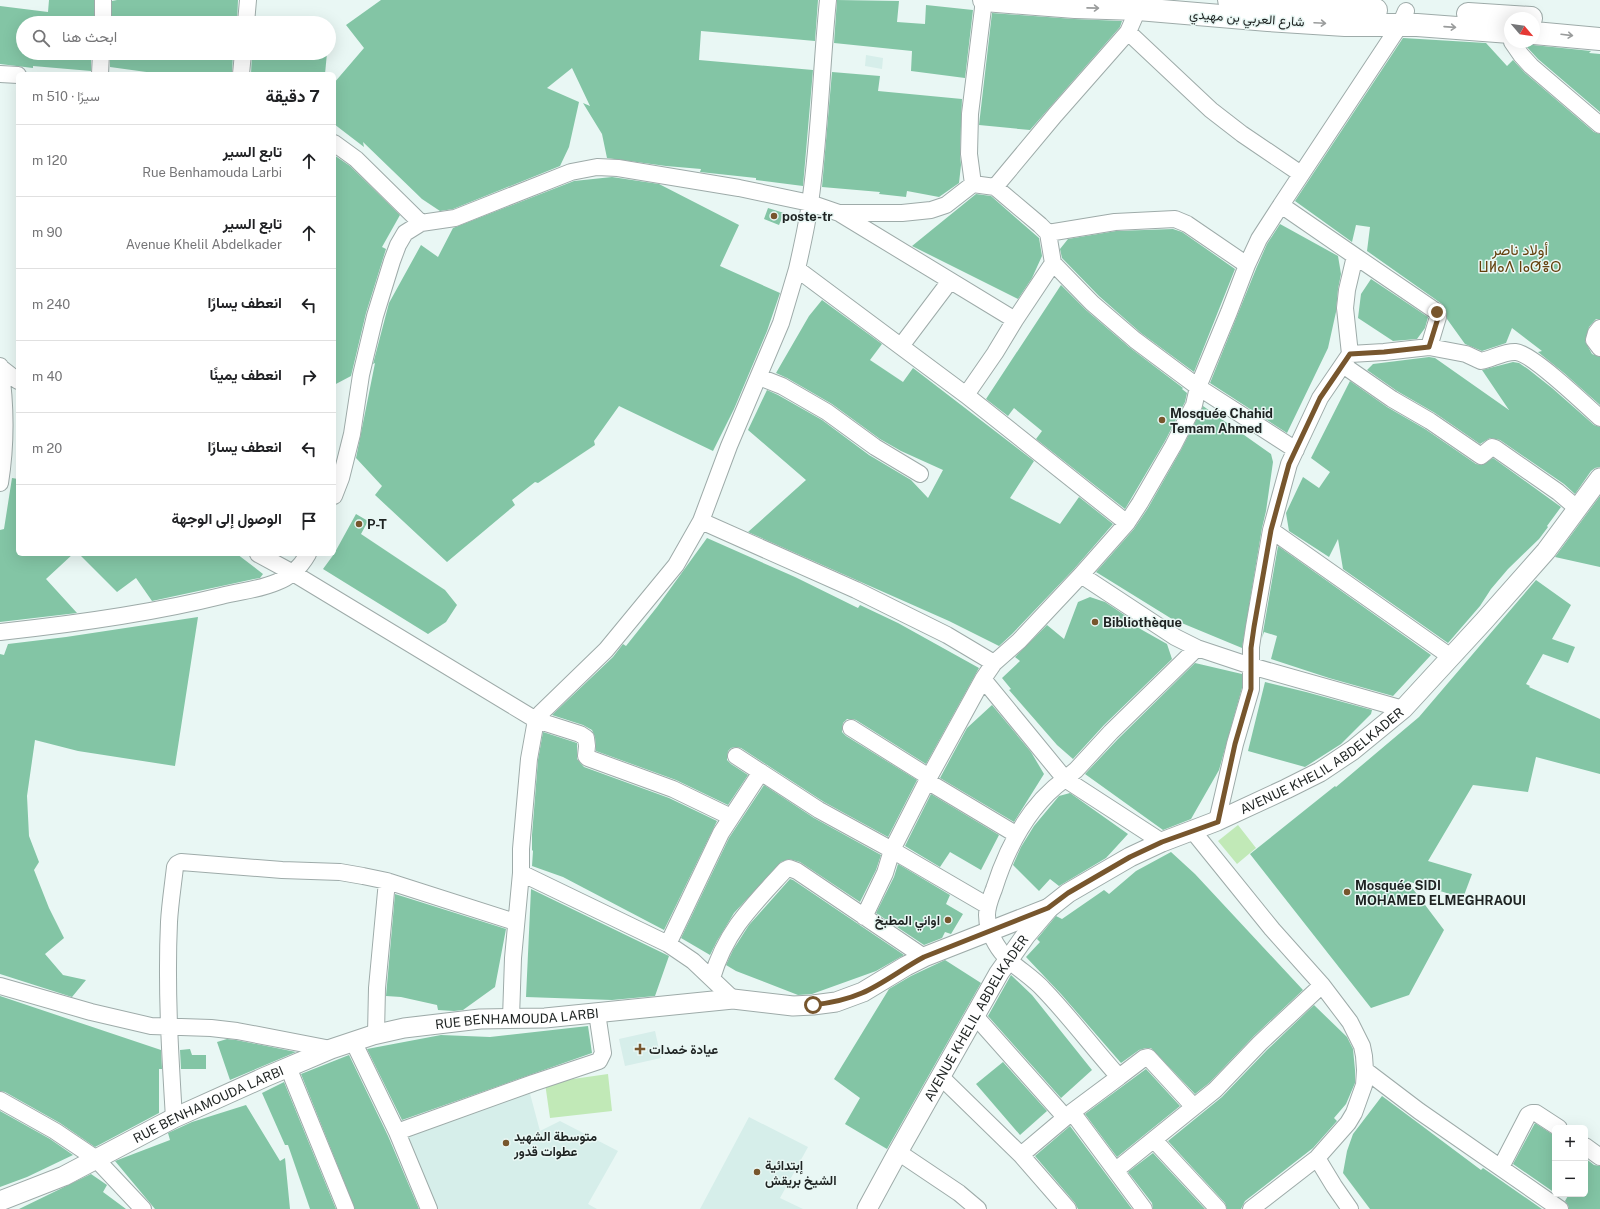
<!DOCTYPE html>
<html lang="ar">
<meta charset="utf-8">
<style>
:root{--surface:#fff;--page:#f6f6f6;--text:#202124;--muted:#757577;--line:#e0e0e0}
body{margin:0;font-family:"Public Sans",Vazirmatn,"Noto Sans Tifinagh",sans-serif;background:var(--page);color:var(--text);direction:rtl}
.controls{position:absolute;right:12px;bottom:12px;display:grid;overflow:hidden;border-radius:6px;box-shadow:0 4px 16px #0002}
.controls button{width:36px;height:36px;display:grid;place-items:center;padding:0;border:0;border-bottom:1px solid var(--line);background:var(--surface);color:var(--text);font:20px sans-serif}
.compass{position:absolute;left:1504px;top:12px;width:36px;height:36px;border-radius:50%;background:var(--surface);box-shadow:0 4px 16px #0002;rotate:119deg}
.stop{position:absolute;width:12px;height:12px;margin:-9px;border:3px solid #77562d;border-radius:50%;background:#fff}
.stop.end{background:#77562d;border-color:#fff;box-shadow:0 1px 4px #0008}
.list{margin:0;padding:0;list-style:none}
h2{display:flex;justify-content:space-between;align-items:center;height:52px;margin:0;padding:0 16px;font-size:17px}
h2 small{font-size:13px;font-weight:400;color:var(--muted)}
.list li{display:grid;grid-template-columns:26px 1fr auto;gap:12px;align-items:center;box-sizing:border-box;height:72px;padding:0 16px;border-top:1px solid var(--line)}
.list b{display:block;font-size:15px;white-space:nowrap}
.list p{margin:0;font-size:13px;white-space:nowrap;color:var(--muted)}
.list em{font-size:13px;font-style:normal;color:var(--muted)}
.icon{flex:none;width:22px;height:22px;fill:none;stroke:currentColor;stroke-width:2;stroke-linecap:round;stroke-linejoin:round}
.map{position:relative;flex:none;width:1600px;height:1209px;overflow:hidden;direction:ltr}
.search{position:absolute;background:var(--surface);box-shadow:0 4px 16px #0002;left:16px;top:16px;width:320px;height:44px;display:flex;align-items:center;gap:10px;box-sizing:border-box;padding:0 14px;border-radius:22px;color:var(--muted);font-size:15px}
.panel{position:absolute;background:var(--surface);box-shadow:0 4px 16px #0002;left:16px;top:72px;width:320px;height:484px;border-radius:6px;direction:rtl}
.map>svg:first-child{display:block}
.built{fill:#d6eeea}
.green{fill:#c1e9b7}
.building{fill:#83c5a5}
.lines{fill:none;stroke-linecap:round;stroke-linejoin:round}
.minor-casing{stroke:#9eaba9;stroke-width:18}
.tertiary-casing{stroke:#9eaba9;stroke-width:21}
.secondary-casing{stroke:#9eaba9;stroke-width:24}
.minor{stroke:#fff;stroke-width:16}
.tertiary{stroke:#fff;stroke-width:19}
.secondary{stroke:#fff;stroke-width:22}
.oneway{stroke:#9a9c9c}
.route{stroke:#77562d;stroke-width:5}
.poi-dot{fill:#77562d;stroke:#e9f7f4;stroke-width:1.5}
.labels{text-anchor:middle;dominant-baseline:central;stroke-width:3;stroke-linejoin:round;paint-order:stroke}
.street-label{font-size:13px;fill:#1e2322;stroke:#e9f7f4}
.poi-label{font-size:13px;font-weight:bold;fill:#1e2322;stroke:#e9f7f4;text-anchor:start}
.quarter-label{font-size:15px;fill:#64400d;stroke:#e9f7f4}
</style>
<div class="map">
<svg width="1600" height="1209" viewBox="0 0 1600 1209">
<rect width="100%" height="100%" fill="#e9f7f4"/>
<!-- built -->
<path class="built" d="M866,55L883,58L882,69L865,66Z
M655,1031L661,1058L625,1066L619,1039Z
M529,1090L540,1131L560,1121L618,1151L588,1204L597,1209H436L407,1135Z
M749,1117L808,1147L780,1198L803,1209H700Z"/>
<!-- green -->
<path class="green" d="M1238,825L1256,848L1237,864L1218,841Z
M608,1074L612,1111L550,1118L545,1083Z"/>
<!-- building -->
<path class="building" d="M49,0H94V23H23V53H91V71L33,66V68L0,64V6L48,12Z
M117,0H238L237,23H112V1Z
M381,0H818L815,41L701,31L699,60L813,70L803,186L756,180V178L700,172L701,169L666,166L607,158L602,134L583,103L590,106L572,68L547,88L579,102L569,147L560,166L453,209L440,211L422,199L363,142L364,147L334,124V83L364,48L346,25Z
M837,0L899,1L897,22L925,24L926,5L973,10L965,78L911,71L912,51L834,43Z
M992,13L1074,19L1122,21L1120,27L1030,130L979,125Z
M1403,38L1486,43L1507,66L1513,60L1525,73L1594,132L1600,134V319H1596L1589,327L1585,341L1592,354L1600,357V405L1564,373L1538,352L1542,351L1512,328L1506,343L1482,351L1465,344L1447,319L1446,310L1442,304L1367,251L1370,227L1356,225L1352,242L1295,201Z
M1528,44L1533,45L1591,51L1589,53L1600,54V112L1538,59L1526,46Z
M110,53H233L232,74H161L110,67Z
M252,53H327L325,74H251Z
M832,72L880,76L878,91L962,99L960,154L961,165L959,183L939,197L907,191L906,197L879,194L880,192L822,187Z
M334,155L350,166L400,215L382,247L386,249L366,313L351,376L334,385Z
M612,177L659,184L739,225L720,266L780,293L767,331L734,409L713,451L619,406L594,441L595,445L538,483L535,482L512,500L515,505L447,562L375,495L382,486L356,458L375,363L373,364L389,303L421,245L438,257L453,228L574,181Z
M976,194L991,196L1039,238L1042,256L1032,278L1018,299L912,246Z
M768,208L784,213L779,225L764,219Z
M1280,224L1338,256L1341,274L1338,289L1336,312L1328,348L1287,433L1210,383L1256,269L1267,244Z
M1173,229L1182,232L1235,269L1194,372L1141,333L1099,296L1062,258L1060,249L1068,239L1116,231Z
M1371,279L1428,317L1425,328L1417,339L1393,341L1358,318L1361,294Z
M1061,285L1086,310L1129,347L1183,388L1182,389L1187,393L1185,402L1165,441L1125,509L1036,439L1042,431L1014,408L1008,416L986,399Z
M822,300L882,344L870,360L903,382L913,368L1034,461L1010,498L1060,524L1079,497L1113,524L1074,569L1012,634L999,646L949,621L748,532L806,480L748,430L767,390L778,395L822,420L869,455L911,480L928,498L943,470L901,451L880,439L832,404L787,378L776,373L809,316Z
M1429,357L1435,358L1509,410L1482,370L1513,362L1519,363L1528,369L1552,388L1594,425L1600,427V467L1595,468L1591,471L1575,494L1564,484L1500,440L1490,438L1480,444L1435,413L1397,391L1367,370L1373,364Z
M1350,381L1387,407L1425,429L1476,464L1482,465L1493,458L1561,507L1547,526L1548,527L1539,539L1508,569L1491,589L1480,606L1448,643L1343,569L1338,539L1329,557L1289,531L1286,513L1303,477L1319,488L1330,472L1311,458Z
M1203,406L1271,454L1273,462L1266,511L1262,528L1242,648L1172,619L1096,572L1134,529L1148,508L1181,450Z
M12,478L18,479V554H73L46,579L77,613L0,622V530L4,529Z
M1600,496V567L1555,557L1597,500Z
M356,514L368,521L361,534L445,590L457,605L446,622L428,634L323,569L334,554Z
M707,538L795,577L858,608L860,605L898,623L979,668L926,764L856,720L852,719H847L843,723L842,732L846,736L917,780L888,837L824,802L741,748L736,747L731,748L728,751L727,760L731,764L748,775L728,805L676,780L596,751L595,737L592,730L583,725L552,715L613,657L623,644L626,646L657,607Z
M1278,546L1431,655L1393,696L1329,678L1271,659L1277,636L1264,632L1262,638Z
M79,554H237L263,574L260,578L254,579L152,601L136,578L117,592Z
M1536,580L1571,605L1552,639L1575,647L1568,663L1543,654L1526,684L1530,686L1529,687L1600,719V774L1536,757L1528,792L1473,785L1428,861L1472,874L1463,898L1407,881L1444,930L1409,995L1371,1008L1250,854L1335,786L1336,787L1419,717Z
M1090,597L1105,602L1129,618L1128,622L1167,644L1172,659L1104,725L1073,759L1057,745L1009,690L1011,689L1002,678L1020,661L1015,657L1047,625L1064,639L1078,602Z
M198,617L175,766L78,751L35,740L27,796L29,836L39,862L34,870L49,908L64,938L45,954L63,975L86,980L72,997L0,974V654L4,655L8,644L66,637Z
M1195,663L1242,674V688L1219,770L1191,819L1163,830L1085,774L1118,739Z
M1265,682L1306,692L1372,710L1371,714L1341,744L1305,767L1248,751Z
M992,705L1031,752L1044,774L1014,822L940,778L967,728Z
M543,732L577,743V759L584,767L669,798L717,821L664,930L563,877L532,866L533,851L532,850V835L538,760Z
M764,785L814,818L881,855L876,870L860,902L800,862L789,859L781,862L734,913L717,941L710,955L681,938L729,838Z
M1070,793L1128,834L1106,858L1059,886L1050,879L1039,891L1013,865L1021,847L1034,826L1059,796Z
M931,794L999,835L981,870L950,852L940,867L905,846Z
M1171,852L1195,874L1303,990L1254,1036L1209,1083L1195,1094L1151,1048H1146L1139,1050L1121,1063L1061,994L1026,957L1040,942L1037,939L1056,916L1062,919L1104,890L1109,894L1136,871Z
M898,864L950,895L946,904L963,914L951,934L945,932L942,938L924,945L876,913L894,877Z
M790,879L793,880L904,955L876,971L812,994L798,995L736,971L726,965L733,950L749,925Z
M531,889L669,956L655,996L612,1000L526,997Z
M395,894L506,929L495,987L463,1010L454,1011L438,1010L437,1005L401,997L386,996Z
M945,960L981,983L887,1149L845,1124L860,1098L834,1079L889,989L911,976Z
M1011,975L1032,995L1092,1070L1061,1098L988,1016Z
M0,996L161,1050L162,1069H159V1113L95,1147L60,1123L5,1092L0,1091Z
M1314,1005L1347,1037L1353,1049L1355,1070V1083L1346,1104L1334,1118L1337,1121L1313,1148L1245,1201L1241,1209H1227L1225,1203L1168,1141L1222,1097L1267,1050Z
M588,1026L592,1053L402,1120L367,1049L441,1035L490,1037Z
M227,1039L236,1040L296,1052L230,1080L217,1042Z
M190,1049L192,1055H206V1069H181L180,1050Z
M349,1055L388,1136L419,1209H355L301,1074Z
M1003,1062L1047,1111L1020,1135L976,1084Z
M1146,1069L1180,1106L1117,1157L1085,1114Z
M284,1082L336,1209H310L288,1145H285L262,1093Z
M1382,1096L1481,1170L1483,1168L1542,1209H1370L1343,1173L1347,1151L1353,1134Z
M246,1105L280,1161L285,1158L290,1209H155L115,1161L170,1140L168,1133L192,1122Z
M0,1111L50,1139L73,1155L27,1177L0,1187Z
M1535,1123L1555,1136V1193L1513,1164Z
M1070,1126L1132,1209H1078L1075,1203L1035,1156Z
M1153,1153L1205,1209H1153L1152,1203L1128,1172Z
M1585,1158L1594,1165L1600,1166V1209H1569L1568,1205L1565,1201L1569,1194H1585Z
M91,1174L107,1185L103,1192L126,1209H19Z"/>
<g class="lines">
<defs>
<path id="minor" d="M828,0C821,68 820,136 810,203C807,225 802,247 797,269L966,395
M103,23V0
M246,23L248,0
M1128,32L1211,110L1242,134L1301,174
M1512,42L1521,55L1531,66L1600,125
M0,74L18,75
M100,74L101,53
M241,74L243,53
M334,143L356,159L421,223
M973,184L969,154L970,114L984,0
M995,187L1055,115L1128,32L1138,9L1140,0
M839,213L1015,320
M1048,233L1115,222L1175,219L1187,224L1247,265
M1355,256L1437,312L1438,317L1429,347
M1053,263L1015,320L995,353L966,395L1127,523
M1600,328L1596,333L1594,340L1600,348
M901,346L950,281
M1350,354L1384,352L1429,347L1466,354L1481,361C1492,359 1505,351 1516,352C1531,353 1586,405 1600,418
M1343,365L1392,399L1430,421L1481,456L1492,447L1495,448L1558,492L1578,509
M0,366C6,405 6,445 0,483
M0,367L18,381
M759,377L782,386L827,412L875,447L920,474
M334,496L341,478L352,434L361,375L375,316L392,261L398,245L405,233L421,223L455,218L571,172L597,167L618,168L739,188L810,203L839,213H902L931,210L946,205L973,184L995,187L1040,225L1048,233L1053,263L1092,303L1135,340L1198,387L1296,450
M701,521L856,590L947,635L994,663
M1271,530L1451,657
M258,554L293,573L536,720L529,759L521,849V873L513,958L511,1018
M1081,575L1175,637L1197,648L1251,666L1403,709
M0,632C74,624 149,614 221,596C240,591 259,590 277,582C291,577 301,566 308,554
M1197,648L1111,732L1076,770L1065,779L983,679L994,663L1019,641L1081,575L1127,523L1140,503L1173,446L1194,405L1198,387L1229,312L1247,265L1259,239L1281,205
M983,679L927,781L892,850L988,906
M851,728L929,777
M736,756L819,810L892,850L885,873L864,917
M927,781L1017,835
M731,817L673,789L588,758L586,756L587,746L586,738L580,734L536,720L541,713L606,650L676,565L701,521L729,446L781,323L797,269
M1217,821L1235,744L1251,689V647L1254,627L1271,530L1289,464L1320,398L1350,354L1345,308L1347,290L1355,256L1281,205L1400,25L1406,11
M1192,830L1272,929L1322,985L1350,1022L1362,1046L1364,1056L1365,1070L1364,1085L1354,1113L1348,1123L1317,1158L1251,1209
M521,873L668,944L693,961L733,999
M668,944L721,833L761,772
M712,978C726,930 753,905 785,870L789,868L797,871L924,957
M0,986L91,1012L151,1026L211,1028L237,1031L331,1049
M976,1017L1065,1117
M376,1034L377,988L387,881
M353,1041L397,1132L429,1209
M288,1067L346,1209
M1365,1070L1419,1111L1560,1209
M941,1077L1021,1155L1068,1209
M1119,1077L1144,1058L1148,1057L1194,1107
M0,1100L55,1131L95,1158L143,1209
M174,1118C170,1053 166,988 169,922C170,904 173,885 175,867L177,864L181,862L282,870L340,872L363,876L387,881L515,922
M397,1132L533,1083L599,1061L603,1053L597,1013
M1154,1140L1218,1209
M1585,1146L1600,1157
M898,1152L959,1193L978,1209
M1021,1155L1072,1112
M1317,1158L1334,1186L1350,1209
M1501,1167L1528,1115L1532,1113H1536L1559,1128
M1116,1170L1215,1090L1260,1043L1322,985
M1144,1209L1072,1112L1119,1077C1093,1048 1070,1017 1044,990C1029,973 1007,964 996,944C991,936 987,925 987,915C987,906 991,897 994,889C1007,848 1029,805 1065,779L1162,842"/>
<g id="tertiary">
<path id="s1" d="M0,1201L64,1176L174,1118L265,1077L331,1049L373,1035L404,1028L480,1019L545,1018L733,999L793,1006L813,1005L836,1002L863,992L906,966L924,957L1049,908"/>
<path id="s2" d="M867,1209L898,1152L999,973L1026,935L1049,908L1068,893L1130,857L1162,842L1217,821L1286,789L1320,772L1353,750L1403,709L1484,621L1546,551L1600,478"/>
</g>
<path id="secondary" d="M984,0L1075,7L1138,9L1268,20L1345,25H1417L1510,32
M1229,0L1292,6L1376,10
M1468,14L1531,18
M1534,33L1600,39"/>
</defs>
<!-- minor casing -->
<use href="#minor" class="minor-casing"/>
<!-- tertiary casing -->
<use href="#tertiary" class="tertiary-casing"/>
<!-- secondary casing -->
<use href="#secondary" class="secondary-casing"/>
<!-- minor -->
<use href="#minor" class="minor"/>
<!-- tertiary -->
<use href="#tertiary" class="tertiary"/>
<!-- secondary -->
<use href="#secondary" class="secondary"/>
</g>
<!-- one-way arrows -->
<defs><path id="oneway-shaft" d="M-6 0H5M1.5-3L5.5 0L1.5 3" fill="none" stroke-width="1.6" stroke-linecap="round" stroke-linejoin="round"/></defs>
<g class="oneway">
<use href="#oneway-shaft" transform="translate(1093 8) rotate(1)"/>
<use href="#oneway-shaft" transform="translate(1320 23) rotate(3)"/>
<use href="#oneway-shaft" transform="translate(1450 27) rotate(4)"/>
<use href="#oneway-shaft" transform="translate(1567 35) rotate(7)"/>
</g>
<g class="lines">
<!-- route -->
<path class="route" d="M813,1005C830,1003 846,1000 862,993C883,984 903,968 924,957L1048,908L1068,893L1130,857L1162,842L1218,822L1235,744L1251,689V648L1254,627L1271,530L1289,464L1320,398L1350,354L1384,352L1429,347L1438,318L1437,312"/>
</g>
<!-- markers -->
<g class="poi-dot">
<circle cx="774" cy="216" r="4"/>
<circle cx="1162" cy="420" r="4"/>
<circle cx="359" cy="524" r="4"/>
<circle cx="1095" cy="622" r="4"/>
<circle cx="1347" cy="892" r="4"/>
<circle cx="948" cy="920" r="4"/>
<path d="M638 1043h4v4h4v4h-4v4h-4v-4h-4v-4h4z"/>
<circle cx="506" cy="1143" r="4"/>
<circle cx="757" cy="1172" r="4"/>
</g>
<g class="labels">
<!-- street labels -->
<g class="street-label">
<text transform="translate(1247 18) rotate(4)">شارع العربي بن مهيدي</text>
<text stroke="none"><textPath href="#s2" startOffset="664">AVENUE KHELIL ABDELKADER</textPath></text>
<text stroke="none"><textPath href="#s1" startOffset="554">RUE BENHAMOUDA LARBI</textPath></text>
<text stroke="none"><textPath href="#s2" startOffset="220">AVENUE KHELIL ABDELKADER</textPath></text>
<text stroke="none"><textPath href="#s1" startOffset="230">RUE BENHAMOUDA LARBI</textPath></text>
</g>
<!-- poi labels -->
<g class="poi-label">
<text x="782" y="216">poste-tr</text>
<text x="1170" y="413">Mosquée Chahid<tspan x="1170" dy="15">Temam Ahmed</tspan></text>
<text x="367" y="524">P-T</text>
<text x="1103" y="622">Bibliothèque</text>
<text x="1355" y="885">Mosquée SIDI<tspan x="1355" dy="15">MOHAMED ELMEGHRAOUI</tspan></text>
<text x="940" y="920" text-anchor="end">اواني المطبخ</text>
<text x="649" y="1049">عيادة خمدات</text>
<text x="514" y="1136">متوسطة الشهيد<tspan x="514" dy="15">عطوات قدور</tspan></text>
<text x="765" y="1165">إبتدائية<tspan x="765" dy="15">الشيخ بريقش</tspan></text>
</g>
<!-- quarter labels -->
<g class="quarter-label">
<text x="1520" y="249">أولاد ناصر<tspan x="1520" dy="17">ⵡⵍⴰⴷ ⵏⴰⵚⴻⵔ</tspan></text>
</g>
</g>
</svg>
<div class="controls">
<button>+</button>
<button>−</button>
</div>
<svg class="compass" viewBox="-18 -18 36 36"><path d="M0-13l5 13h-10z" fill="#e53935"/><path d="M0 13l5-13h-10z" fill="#757577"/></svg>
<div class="stop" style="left:813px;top:1005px"></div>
<div class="stop end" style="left:1437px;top:312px"></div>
<div class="search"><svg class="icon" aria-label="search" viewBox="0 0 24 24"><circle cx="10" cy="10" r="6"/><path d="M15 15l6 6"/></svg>ابحث هنا</div>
<section class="panel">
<h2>7 دقيقة<small>سيرًا · 510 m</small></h2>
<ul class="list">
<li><svg class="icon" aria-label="ahead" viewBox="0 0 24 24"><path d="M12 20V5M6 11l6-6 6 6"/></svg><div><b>تابع السير</b><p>Rue Benhamouda Larbi</p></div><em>120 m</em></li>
<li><svg class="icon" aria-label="ahead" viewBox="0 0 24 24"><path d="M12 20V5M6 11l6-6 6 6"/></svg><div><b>تابع السير</b><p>Avenue Khelil Abdelkader</p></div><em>90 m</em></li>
<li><svg class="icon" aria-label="left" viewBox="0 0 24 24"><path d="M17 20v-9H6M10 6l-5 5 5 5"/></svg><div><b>انعطف يسارًا</b></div><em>240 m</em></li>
<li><svg class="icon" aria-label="right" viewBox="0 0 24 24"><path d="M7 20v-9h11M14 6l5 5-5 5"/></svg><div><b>انعطف يمينًا</b></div><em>40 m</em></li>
<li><svg class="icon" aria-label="left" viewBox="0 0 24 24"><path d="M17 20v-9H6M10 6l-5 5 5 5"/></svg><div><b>انعطف يسارًا</b></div><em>20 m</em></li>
<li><svg class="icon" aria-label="arrive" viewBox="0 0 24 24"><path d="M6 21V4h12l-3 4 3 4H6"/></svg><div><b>الوصول إلى الوجهة</b></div></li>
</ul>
</section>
</div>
